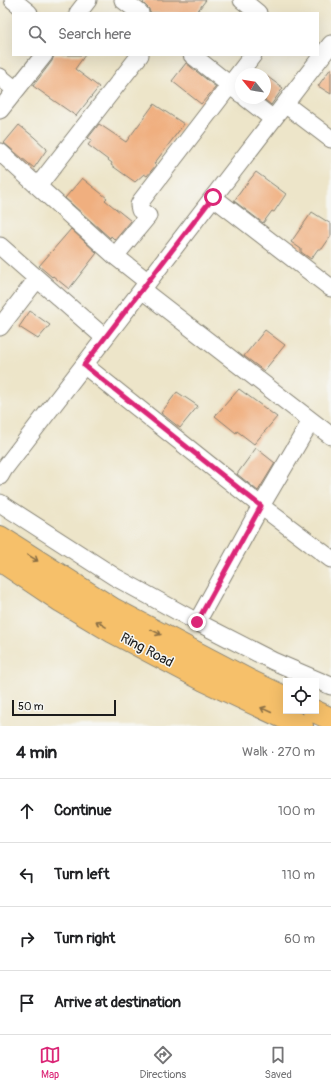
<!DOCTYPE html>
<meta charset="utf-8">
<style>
:root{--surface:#fff;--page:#f6f6f6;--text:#202124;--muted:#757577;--line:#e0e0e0;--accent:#db2777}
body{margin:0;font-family:Pangolin,sans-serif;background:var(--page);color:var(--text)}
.controls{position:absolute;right:12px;bottom:12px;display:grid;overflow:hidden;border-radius:0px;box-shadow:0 4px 16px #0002}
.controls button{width:36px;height:36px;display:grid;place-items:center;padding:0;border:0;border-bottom:1px solid var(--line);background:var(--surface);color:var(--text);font:20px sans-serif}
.compass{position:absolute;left:235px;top:68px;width:36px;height:36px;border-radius:50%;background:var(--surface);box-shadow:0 4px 16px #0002;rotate:300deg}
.scale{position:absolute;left:12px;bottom:10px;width:104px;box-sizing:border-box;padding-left:4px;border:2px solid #1c1c1c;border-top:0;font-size:11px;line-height:14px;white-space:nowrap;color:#1c1c1c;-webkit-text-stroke:3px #f6f6f2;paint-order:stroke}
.stop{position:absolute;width:12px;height:12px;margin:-9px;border:3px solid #db2777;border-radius:50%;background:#fff}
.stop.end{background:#db2777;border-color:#fff;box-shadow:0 1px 4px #0008}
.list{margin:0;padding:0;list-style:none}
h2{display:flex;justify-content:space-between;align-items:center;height:52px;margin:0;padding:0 16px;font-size:17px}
h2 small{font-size:13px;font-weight:400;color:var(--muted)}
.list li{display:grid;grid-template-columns:26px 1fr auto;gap:12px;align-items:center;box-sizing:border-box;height:64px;padding:0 16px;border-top:1px solid var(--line)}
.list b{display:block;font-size:15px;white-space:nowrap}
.list em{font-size:13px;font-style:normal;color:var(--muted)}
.icon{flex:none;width:22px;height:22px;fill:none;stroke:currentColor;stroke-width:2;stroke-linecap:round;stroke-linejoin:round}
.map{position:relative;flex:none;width:331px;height:726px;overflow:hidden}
.search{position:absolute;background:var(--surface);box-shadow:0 4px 16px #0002;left:12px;right:12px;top:12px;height:44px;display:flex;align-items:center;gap:10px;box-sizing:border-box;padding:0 14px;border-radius:0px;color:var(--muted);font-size:15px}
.sheet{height:308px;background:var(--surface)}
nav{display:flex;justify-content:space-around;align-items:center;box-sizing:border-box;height:56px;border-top:1px solid var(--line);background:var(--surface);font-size:11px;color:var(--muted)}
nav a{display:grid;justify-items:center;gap:2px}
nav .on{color:var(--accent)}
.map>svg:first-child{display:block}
.building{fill:#f0af7f}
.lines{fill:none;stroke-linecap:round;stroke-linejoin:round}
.minor-casing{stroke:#848072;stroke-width:19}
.highway-casing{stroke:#848072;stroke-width:24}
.minor{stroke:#fff;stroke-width:17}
.highway{stroke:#f6c06b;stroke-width:22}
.oneway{stroke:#896e44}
.route{stroke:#db2777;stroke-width:5}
.labels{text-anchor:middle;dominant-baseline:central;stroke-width:3;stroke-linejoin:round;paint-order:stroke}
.street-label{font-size:14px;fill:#1c1c1c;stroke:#f6f6f2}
</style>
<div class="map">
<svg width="331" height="726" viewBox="0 0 331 726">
<rect width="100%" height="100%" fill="#f6f6f2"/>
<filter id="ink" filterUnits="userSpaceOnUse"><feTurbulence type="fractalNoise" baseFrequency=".025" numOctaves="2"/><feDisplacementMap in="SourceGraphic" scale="8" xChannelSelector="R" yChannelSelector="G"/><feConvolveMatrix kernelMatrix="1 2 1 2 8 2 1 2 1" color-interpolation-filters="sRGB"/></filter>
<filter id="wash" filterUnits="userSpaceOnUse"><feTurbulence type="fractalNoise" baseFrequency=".012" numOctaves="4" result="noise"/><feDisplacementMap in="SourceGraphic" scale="16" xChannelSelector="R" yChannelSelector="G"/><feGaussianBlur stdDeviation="0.9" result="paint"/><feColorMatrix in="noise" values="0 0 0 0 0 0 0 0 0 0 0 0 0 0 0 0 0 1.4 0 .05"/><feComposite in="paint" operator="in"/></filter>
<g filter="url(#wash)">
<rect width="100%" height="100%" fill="#ede5c9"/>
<g id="blocks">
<!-- building -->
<path class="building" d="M145,0H206L196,13H150L149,9L143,3Z
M54,55H85L75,69L99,87L76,116L33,86L52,61Z
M186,63L216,87L201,104L172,81Z
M331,68V94L318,86Z
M265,75L283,88L271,105L265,100Z
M154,104L184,124L154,164L156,165L147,176L144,174L135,182L111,165L112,163L88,145L92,140L88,138L99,124L126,142Z
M19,125L34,137L47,149L34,168L4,143Z
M256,172L286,194L274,212L272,211L263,223L234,201L244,187Z
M82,178L107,198L105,200L131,221L115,240L111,236L110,238L65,198Z
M312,212L331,224V236L322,249H318L311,259L301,252V249L291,242Z
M71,229L97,253L69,289L53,276L52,277L39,266Z
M30,311L50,325L38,339L19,327Z
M265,330L285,345L264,371L244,356Z
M239,389L277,417L254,444L237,431L236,433L215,416Z
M177,392L198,406L180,428L161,413Z
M256,448L275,463L258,491L237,474Z"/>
</g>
</g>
<g filter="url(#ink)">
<use href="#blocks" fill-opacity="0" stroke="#848072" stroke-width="1"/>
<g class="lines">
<defs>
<path id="minor" d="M13,0L29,13
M123,0L140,13
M242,0L258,13
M78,13L88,0
M192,55L241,94
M0,77L16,90
M246,98L273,119
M285,104L331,139
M0,110L44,55
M0,152L115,256L148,282
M38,186L140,55
M213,197L331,288
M0,246L105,338
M115,256L148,216L140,210L139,205L141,201L253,55
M142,290L331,436
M0,327L37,279
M84,365L261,506L331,559
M0,476L4,469L331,44
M0,503L115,577L197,622L273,661L331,686
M197,622L261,506L311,421"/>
<path id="highway" d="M0,537L113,609L250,681L286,698
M0,560L61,601L113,632L204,680L302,726
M314,711L331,719"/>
</defs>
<!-- minor casing -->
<use href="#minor" class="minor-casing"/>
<!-- highway casing -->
<use href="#highway" class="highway-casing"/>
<!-- minor -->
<use href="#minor" class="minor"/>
<!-- highway -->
<use href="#highway" class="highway"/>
</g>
<!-- one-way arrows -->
<defs><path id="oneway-shaft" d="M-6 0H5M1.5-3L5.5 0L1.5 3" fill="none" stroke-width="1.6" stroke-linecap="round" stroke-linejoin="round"/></defs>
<g class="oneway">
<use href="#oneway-shaft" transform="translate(33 558) rotate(32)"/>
<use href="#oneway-shaft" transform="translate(101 624) rotate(-149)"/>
<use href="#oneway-shaft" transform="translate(156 632) rotate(28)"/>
<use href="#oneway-shaft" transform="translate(266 710) rotate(-155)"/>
</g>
</g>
<g class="lines" filter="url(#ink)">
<!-- route -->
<path class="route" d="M197,622L261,506L84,365L213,197"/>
</g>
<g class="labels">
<!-- street labels -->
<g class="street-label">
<text transform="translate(147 650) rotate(28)">Ring Road</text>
</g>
</g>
</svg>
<div class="controls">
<button><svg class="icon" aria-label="locate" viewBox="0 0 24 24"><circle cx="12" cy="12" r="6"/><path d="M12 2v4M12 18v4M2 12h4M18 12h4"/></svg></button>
</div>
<svg class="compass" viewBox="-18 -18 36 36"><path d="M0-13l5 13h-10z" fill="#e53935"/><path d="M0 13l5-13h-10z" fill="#757577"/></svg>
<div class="scale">50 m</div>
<div class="stop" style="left:213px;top:197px"></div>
<div class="stop end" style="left:197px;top:622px"></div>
<div class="search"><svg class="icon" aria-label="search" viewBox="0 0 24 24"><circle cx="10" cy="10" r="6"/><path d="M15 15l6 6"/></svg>Search here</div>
</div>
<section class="sheet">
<h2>4 min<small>Walk · 270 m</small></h2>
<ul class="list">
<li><svg class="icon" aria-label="ahead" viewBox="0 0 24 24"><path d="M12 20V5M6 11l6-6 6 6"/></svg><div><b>Continue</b></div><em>100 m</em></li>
<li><svg class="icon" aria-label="left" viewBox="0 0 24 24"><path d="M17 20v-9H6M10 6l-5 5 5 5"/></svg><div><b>Turn left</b></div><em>110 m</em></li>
<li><svg class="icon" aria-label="right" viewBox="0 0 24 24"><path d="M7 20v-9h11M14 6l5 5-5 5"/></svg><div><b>Turn right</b></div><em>60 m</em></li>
<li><svg class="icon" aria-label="arrive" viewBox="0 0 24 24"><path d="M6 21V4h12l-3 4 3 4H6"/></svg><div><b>Arrive at destination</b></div></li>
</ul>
</section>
<nav>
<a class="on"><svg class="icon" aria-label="map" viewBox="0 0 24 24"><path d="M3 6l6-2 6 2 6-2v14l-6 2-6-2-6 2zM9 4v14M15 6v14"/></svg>Map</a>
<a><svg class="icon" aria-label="directions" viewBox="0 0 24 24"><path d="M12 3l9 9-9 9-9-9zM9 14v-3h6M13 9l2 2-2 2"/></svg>Directions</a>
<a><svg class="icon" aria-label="saved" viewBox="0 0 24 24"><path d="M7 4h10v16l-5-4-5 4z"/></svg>Saved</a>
</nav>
